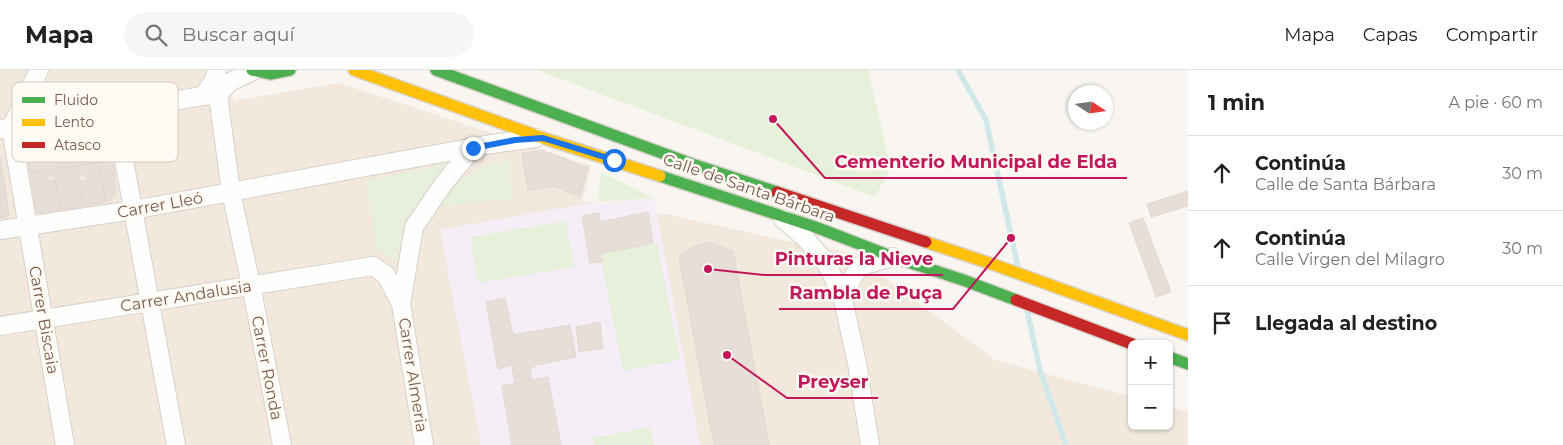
<!DOCTYPE html>
<html lang="es">
<meta charset="utf-8">
<style>
:root{--surface:#fff;--page:#f6f6f6;--text:#202124;--muted:#757577;--line:#e0e0e0}
body{margin:0;font-family:Montserrat,sans-serif;background:var(--page);color:var(--text)}
.controls{position:absolute;right:15px;bottom:15px;display:grid;overflow:hidden;border-radius:8px;box-shadow:0 1px 4px #0004}
.controls button{width:45px;height:45px;display:grid;place-items:center;padding:0;border:0;border-bottom:1px solid var(--line);background:var(--surface);color:var(--text);font:25px sans-serif}
.compass{position:absolute;left:1068px;top:15px;width:45px;height:45px;border-radius:50%;background:var(--surface);box-shadow:0 1px 4px #0004;rotate:102deg}
.stop{position:absolute;width:15px;height:15px;margin:-11px;border:4px solid #1a73e8;border-radius:50%;background:#fff}
.stop.end{background:#1a73e8;border-color:#fff;box-shadow:0 1px 5px #0008}
.list{margin:0;padding:0;list-style:none}
h2{display:flex;justify-content:space-between;align-items:center;height:65px;margin:0;padding:0 20px;font-size:21px}
h2 small{font-size:16px;font-weight:400;color:var(--muted)}
.list li{display:grid;grid-template-columns:32px 1fr auto;gap:15px;align-items:center;box-sizing:border-box;height:75px;padding:0 20px;border-top:1px solid var(--line)}
.list b{display:block;font-size:19px;white-space:nowrap}
.list p{margin:0;font-size:16px;white-space:nowrap;color:var(--muted)}
.list em{font-size:16px;font-style:normal;color:var(--muted)}
.icon{flex:none;width:28px;height:28px;fill:none;stroke:currentColor;stroke-width:2;stroke-linecap:round;stroke-linejoin:round}
.map{position:relative;flex:none;width:1188px;height:375px;overflow:hidden}
header{display:flex;align-items:center;gap:30px;box-sizing:border-box;height:70px;padding:0 25px;background:var(--surface);border-bottom:1px solid var(--line)}
header strong{font-size:24px}
nav{display:flex;gap:28px;margin-inline-start:auto;font-size:18px}
.search{width:350px;height:45px;background:var(--page);display:flex;align-items:center;gap:12px;box-sizing:border-box;padding:0 18px;border-radius:28px;color:var(--muted);font-size:19px}
main{display:flex}
aside{flex:1;background:var(--surface)}
.map>svg:first-child{display:block}
.residential{fill:#f2e8de}
.education{fill:#f6eef6}
.green{fill:#e7f0db}
.lines{fill:none;stroke-linecap:round;stroke-linejoin:round}
.stream{stroke:#d0e8ea;stroke-width:5.5}
.building{fill:#e6ded7;stroke:#e2d8d2}
.street-casing{stroke:#d7d1cb;stroke-width:20}
.fast-casing{stroke:#d9d2cb;stroke-width:14}
.slow-casing{stroke:#d9d2cb;stroke-width:14}
.jam-casing{stroke:#d9d2cb;stroke-width:14}
.street{stroke:#fefefd;stroke-width:18}
.fast{stroke:#4caf50;stroke-width:11}
.slow{stroke:#ffc107;stroke-width:11}
.jam{stroke:#c62828;stroke-width:11}
.route{stroke:#1a73e8;stroke-width:6}
.labels{text-anchor:middle;dominant-baseline:central;stroke-width:5;stroke-linejoin:round;paint-order:stroke}
.street-label{font-size:16px;fill:#7a5c4d;stroke:#fffaf3}
.key{fill:#fffaf3;stroke:#d7cbc1;stroke-width:1}
.key-label{font-size:14px;fill:#7a5c4d}
.leader{fill:none;stroke:#c2185b;stroke-width:2}
.callout-dot{fill:#c2185b;stroke:#fffaf3;stroke-width:2}
.callout-label{font-size:18px;text-anchor:middle;font-weight:bold;fill:#c2185b;stroke:#fffaf3;stroke-width:5;stroke-linejoin:round;paint-order:stroke}
</style>
<header>
<strong>Mapa</strong>
<div class="search"><svg class="icon" aria-label="search" viewBox="0 0 24 24"><circle cx="10" cy="10" r="6"/><path d="M15 15l6 6"/></svg>Buscar aquí</div>
<nav><a>Mapa</a><a>Capas</a><a>Compartir</a></nav>
</header>
<main>
<div class="map">
<svg width="1188" height="375" viewBox="0 0 1188 375">
<rect width="100%" height="100%" fill="#f9f5f0"/>
<!-- residential -->
<path class="residential" d="M0,0H225L234,31L339,13L591,96L582,131L661,143L800,174L850,182L995,290L1132,327V356H1169V337L1188,342V375H0Z"/>
<!-- education -->
<path class="education" d="M654,128L700,375H481L440,160L572,136Z"/>
<!-- green -->
<path class="green" d="M537,0H868L891,98L875,127Z
M508,89L512,129L438,136L455,114L484,96Z
M447,94L405,151L396,190L377,179L366,111Z
M601,102L654,128L598,132Z
M566,151L574,197L478,213L470,167Z
M657,173L680,290L623,301L600,184Z
M650,357L654,375H594L593,368Z"/>
<g class="lines">
<!-- stream -->
<path class="stream" d="M958,0L986,50L1018,197
M1027,240L1040,300L1066,375"/>
</g>
<!-- building -->
<path class="building" d="M102,57L106,62L113,90L30,103L25,76L31,66Z
M542,80L588,98L580,127L554,116L528,121L522,84Z
M0,88L4,110L0,111Z
M113,90L116,123L110,131L105,132L99,92Z
M99,92L105,132L83,136L79,112L87,110L85,103L78,105L77,96Z
M77,96L83,136L61,140L53,99Z
M53,99L54,105L46,107L47,111L56,110L61,140L37,143L30,103Z
M4,110L9,146L0,148V111Z
M1188,121V136L1151,147L1147,134Z
M648,142L653,173L600,184L603,192L590,193L582,146L599,143L600,152Z
M1143,148L1171,222L1156,227L1129,153Z
M709,172L733,181L769,375H714L679,187L691,178Z
M505,228L513,265L570,255L576,287L536,295L530,300L532,310L515,314L512,295L498,299L486,232Z
M600,252L603,278L579,282L576,257Z
M548,307L561,375H512L502,316Z"/>
<g class="lines">
<defs>
<path id="street" d="M39,0L11,58L65,375
M218,25L231,122L251,215L282,375
M203,26L213,12L217,0
M115,41L176,375
M2,59L203,26L218,25L230,12L253,1
M783,149L806,169L826,193L842,225L857,293L870,375
M0,160L133,140L491,74L536,68
M842,225L860,196L893,187
M401,234L414,157L444,113L473,78
M0,256L373,196L386,205L401,234L424,375"/>
<path id="fast" d="M252,0L271,4L290,0
M436,0L692,94L777,122
M660,106L818,158L893,187L963,210L1016,230
M1169,287L1188,294"/>
<path id="slow" d="M354,0L543,68L660,106
M926,172L995,195L1188,265"/>
<path id="jam" d="M777,122L926,172
M1016,230L1132,274"/>
</defs>
<!-- street casing -->
<use href="#street" class="street-casing"/>
<!-- fast casing -->
<use href="#fast" class="fast-casing"/>
<!-- slow casing -->
<use href="#slow" class="slow-casing"/>
<!-- jam casing -->
<use href="#jam" class="jam-casing"/>
<!-- street -->
<use href="#street" class="street"/>
<!-- fast -->
<use href="#fast" class="fast"/>
<!-- slow -->
<use href="#slow" class="slow"/>
<!-- jam -->
<use href="#jam" class="jam"/>
</g>
<g class="lines">
<!-- route -->
<path class="route" d="M473,78L515,70L543,68L614,90"/>
</g>
<g class="labels">
<!-- street labels -->
<g class="street-label">
<text transform="translate(749 118) rotate(19)">Calle de Santa Bárbara</text>
<text transform="translate(160 135) rotate(-10)">Carrer Lleó</text>
<text transform="translate(186 226) rotate(-9)">Carrer Andalusia</text>
<text transform="translate(44 250) rotate(80)">Carrer Biscaia</text>
<text transform="translate(267 298) rotate(79)">Carrer Ronda</text>
<text transform="translate(413 305) rotate(81)">Carrer Almeria</text>
</g>
</g>
<!-- legend -->
<rect x="12" y="12" width="166" height="80" rx="8" class="key"/>
<rect x="22" y="27" width="23" height="6" fill="#4caf50"/>
<rect x="22" y="49" width="23" height="7" fill="#ffc107"/>
<rect x="22" y="72" width="23" height="6" fill="#c62828"/>
<g class="key-label">
<text x="54" y="35">Fluido</text>
<text x="54" y="57">Lento</text>
<text x="54" y="80">Atasco</text>
</g>
<!-- callouts -->
<path class="leader" d="M773 49L825 108H1127M708 199L765 205H943M1011 168L953 239H779M727 285L787 328H878"/>
<g class="callout-dot">
<circle cx="773" cy="49" r="5"/>
<circle cx="708" cy="199" r="5"/>
<circle cx="1011" cy="168" r="5"/>
<circle cx="727" cy="285" r="5"/>
</g>
<g class="callout-label">
<text x="976" y="98">Cementerio Municipal de Elda</text>
<text x="854" y="195">Pinturas la Nieve</text>
<text x="866" y="229">Rambla de Puça</text>
<text x="833" y="318">Preyser</text>
</g>
</svg>
<div class="controls">
<button>+</button>
<button>−</button>
</div>
<svg class="compass" viewBox="-18 -18 36 36"><path d="M0-13l5 13h-10z" fill="#e53935"/><path d="M0 13l5-13h-10z" fill="#757577"/></svg>
<div class="stop" style="left:614px;top:90px"></div>
<div class="stop end" style="left:473px;top:78px"></div>
</div>
<aside>
<h2>1 min<small>A pie · 60 m</small></h2>
<ul class="list">
<li><svg class="icon" aria-label="ahead" viewBox="0 0 24 24"><path d="M12 20V5M6 11l6-6 6 6"/></svg><div><b>Continúa</b><p>Calle de Santa Bárbara</p></div><em>30 m</em></li>
<li><svg class="icon" aria-label="ahead" viewBox="0 0 24 24"><path d="M12 20V5M6 11l6-6 6 6"/></svg><div><b>Continúa</b><p>Calle Virgen del Milagro</p></div><em>30 m</em></li>
<li><svg class="icon" aria-label="arrive" viewBox="0 0 24 24"><path d="M6 21V4h12l-3 4 3 4H6"/></svg><div><b>Llegada al destino</b></div></li>
</ul>
</aside>
</main>
